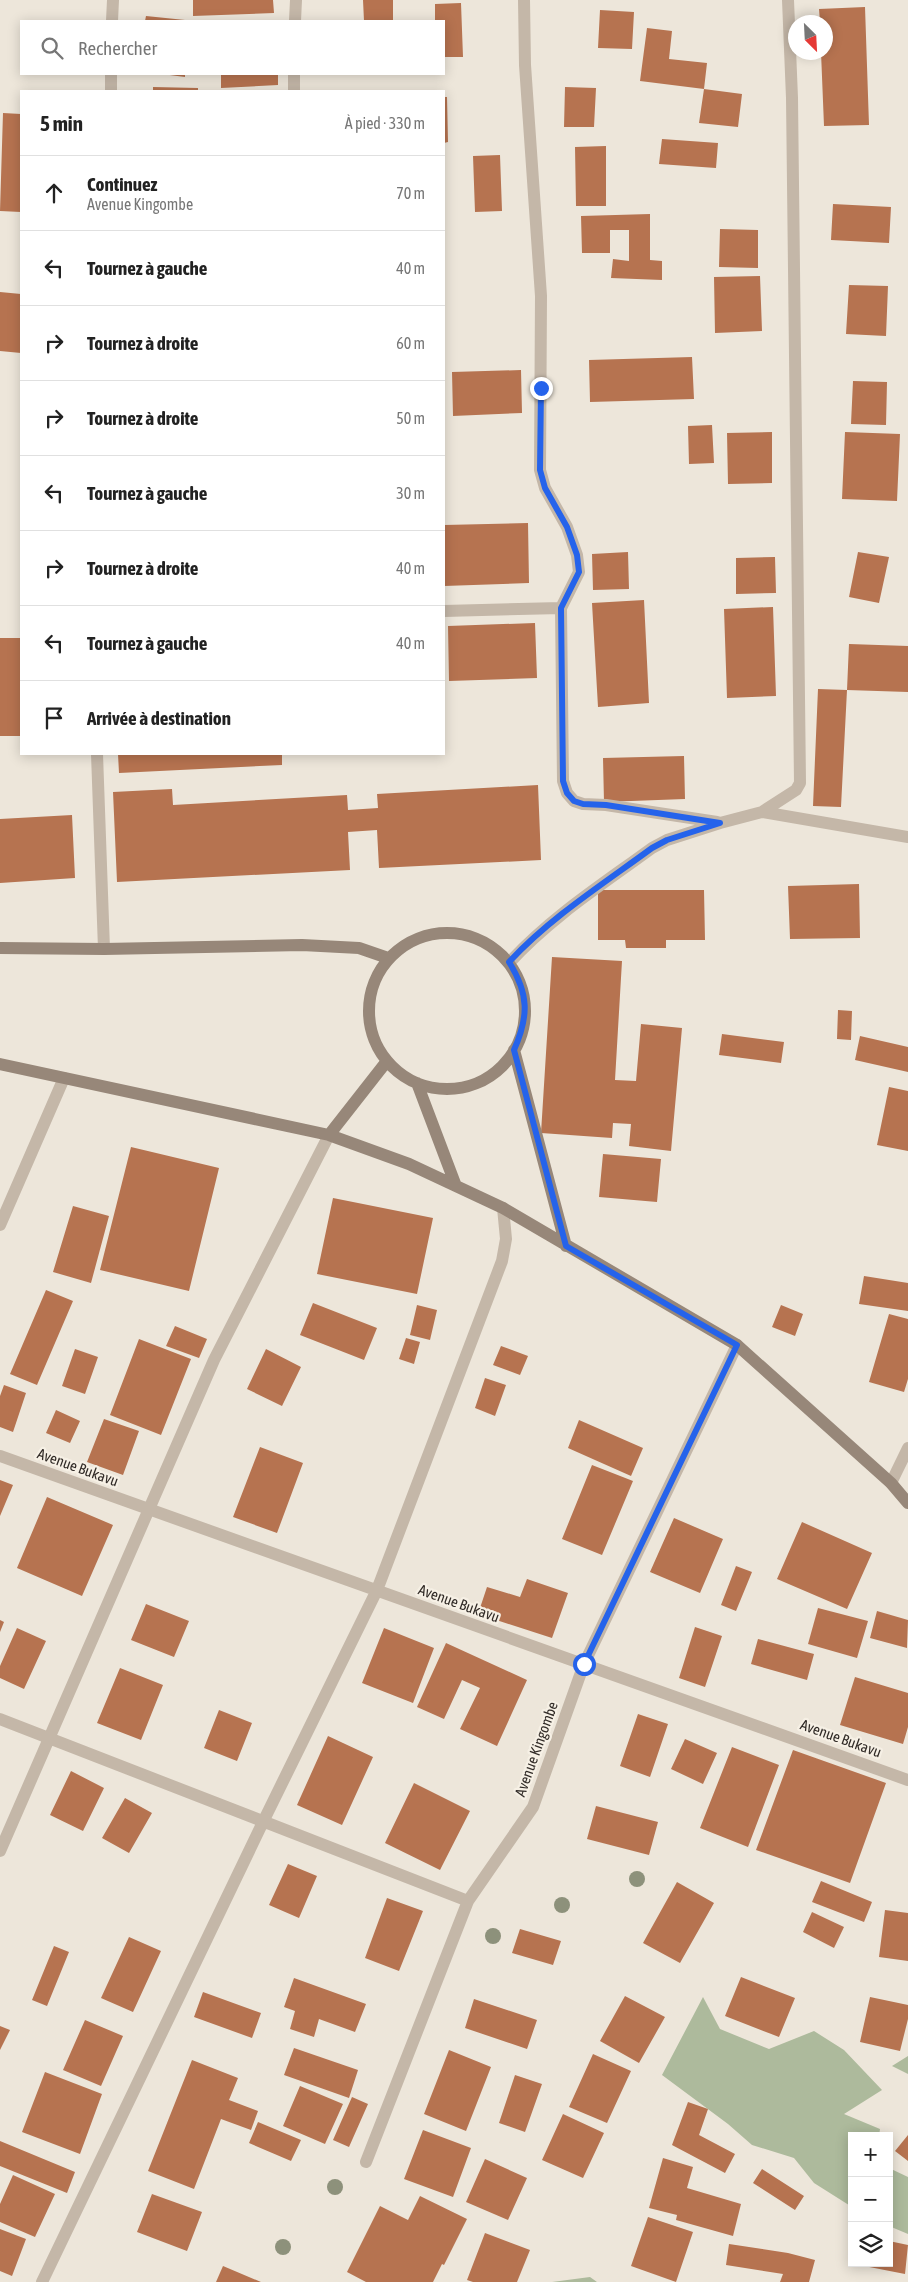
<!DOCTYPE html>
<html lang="fr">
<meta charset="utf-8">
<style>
:root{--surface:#fff;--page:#f2f2f2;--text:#222;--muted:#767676;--line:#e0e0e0}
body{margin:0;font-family:"Asap Condensed",sans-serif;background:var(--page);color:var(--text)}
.controls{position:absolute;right:15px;bottom:15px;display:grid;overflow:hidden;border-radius:0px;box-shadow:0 2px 12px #0003}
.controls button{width:45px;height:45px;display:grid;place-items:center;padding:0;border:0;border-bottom:1px solid var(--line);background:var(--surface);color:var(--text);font:25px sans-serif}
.compass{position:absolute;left:788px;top:15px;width:45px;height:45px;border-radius:50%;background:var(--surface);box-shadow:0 2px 12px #0003;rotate:156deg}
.stop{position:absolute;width:15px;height:15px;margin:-11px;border:4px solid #2563eb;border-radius:50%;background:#fff}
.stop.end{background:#2563eb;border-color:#fff;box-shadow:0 1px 5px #0008}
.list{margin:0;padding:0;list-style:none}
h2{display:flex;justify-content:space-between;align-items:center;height:65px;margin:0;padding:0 20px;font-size:21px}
h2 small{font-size:16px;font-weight:400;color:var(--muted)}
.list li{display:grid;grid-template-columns:32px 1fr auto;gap:15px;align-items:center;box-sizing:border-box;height:75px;padding:0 20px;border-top:1px solid var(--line)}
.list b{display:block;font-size:19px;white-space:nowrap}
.list p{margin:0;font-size:16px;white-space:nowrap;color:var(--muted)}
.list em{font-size:16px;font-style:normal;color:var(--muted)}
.icon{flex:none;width:28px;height:28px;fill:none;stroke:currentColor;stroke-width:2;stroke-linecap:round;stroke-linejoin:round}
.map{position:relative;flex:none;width:908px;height:2282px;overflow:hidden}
.search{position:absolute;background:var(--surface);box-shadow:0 2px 12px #0003;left:20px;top:20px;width:425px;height:55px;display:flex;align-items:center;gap:12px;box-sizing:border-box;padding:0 18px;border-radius:0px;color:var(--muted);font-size:19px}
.panel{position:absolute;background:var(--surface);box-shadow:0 2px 12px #0003;left:20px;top:90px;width:425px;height:665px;border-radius:0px}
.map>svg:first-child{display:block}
.green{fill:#adba9c}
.building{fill:#b67350}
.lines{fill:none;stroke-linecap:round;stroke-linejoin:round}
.street{stroke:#c4b7a8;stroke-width:12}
.secondary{stroke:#978779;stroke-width:12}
.tree{fill:#8d917b}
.route{stroke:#2563eb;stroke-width:6}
.labels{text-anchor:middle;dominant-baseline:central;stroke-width:4.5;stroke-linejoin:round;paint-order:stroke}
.street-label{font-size:15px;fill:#312b27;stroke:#f6f0e5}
</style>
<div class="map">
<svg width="908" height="2282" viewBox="0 0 908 2282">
<rect width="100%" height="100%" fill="#ede6da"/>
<!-- green -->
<path class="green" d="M703,1997L720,2029L769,2049L814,2031L844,2050L882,2090L844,2114L880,2129L879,2136H852V2207L814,2183L794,2158L752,2145L728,2124L662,2075Z
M908,2056V2074L892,2066Z
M889,2168L908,2177V2234L889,2226Z
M590,2277L597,2282H552Z"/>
<!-- building -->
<path class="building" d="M193,0H273L274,13L193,16Z
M363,0H393V21H364Z
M461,3L463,57H444V21H435V4Z
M865,7L869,125L824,126L821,52H826V22H820L819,9Z
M600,10L634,12L632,49L598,48Z
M146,16L185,20V21H145Z
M647,28L672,31L669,59L707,63L704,89L640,81Z
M162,74H185V77Z
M221,74H278V85L221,88Z
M153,87L198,88V91H153Z
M565,87L596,88L594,127H564Z
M704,89L742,94L738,127L699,123Z
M444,97H447L448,142L444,143Z
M3,113L21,114V212L0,211Z
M662,139L718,143L716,168L659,164Z
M606,146V206H576L575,147Z
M500,155L502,211L475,212L473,156Z
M833,204L891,207L889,243L831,240Z
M650,214V260L662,261V280L611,278L613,259L629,261V230H610V253H582L581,216Z
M720,229L758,230V268L719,267Z
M760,276L762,331L715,333L714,277Z
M849,285L888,286L886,336L846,334Z
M0,292L21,294V353L0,351Z
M692,357L694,399L590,402L589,360Z
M521,370L522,413L453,416L452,372Z
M853,381L887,382L886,425L851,424Z
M712,425L714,463L689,464L688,426Z
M772,432V483L728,484L727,433Z
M845,432L900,434L897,501L842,499Z
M528,523L529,583L444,586V525Z
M628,552L629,589L593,590L592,554Z
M858,552L889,557L879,603L849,597Z
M775,557L776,593L736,594V558Z
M644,600L649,703L598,707L592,603Z
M773,607L776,696L727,698L724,609Z
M535,623L537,678L449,681L448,626Z
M0,638H21V736H0Z
M849,644L908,646V692L847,690Z
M818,689L847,690L841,807L813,806Z
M118,754H282V765L119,773Z
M684,756L685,799L604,802L603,758Z
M538,785L541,860L379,868L377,830L348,832L350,870L117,882L113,792L172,789L173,805L347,795L348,810L378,808L377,794Z
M72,815L75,878L0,883V819Z
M859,884L860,938L790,939L788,886Z
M598,890H704L705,940H666V948H626L625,940H598Z
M552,957L622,961L615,1080L636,1081L641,1024L682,1028L671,1151L629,1146L631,1124L613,1123L612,1138L541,1133Z
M838,1010L852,1011L851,1040L837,1039Z
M722,1034L784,1042L781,1063L719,1055Z
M860,1036L908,1047V1072L855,1060Z
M889,1087L908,1091V1151L877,1145Z
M131,1147L219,1168L189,1291L100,1270Z
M603,1154L661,1159L657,1202L599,1197Z
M333,1198L433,1218L417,1294L317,1274Z
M73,1206L109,1216L91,1283L53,1272Z
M864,1276L908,1283V1311L859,1304Z
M46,1290L73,1301L37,1385L10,1374Z
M313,1303L377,1328L364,1360L300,1335Z
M417,1305L437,1310L430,1340L410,1335Z
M781,1305L803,1314L795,1336L772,1327Z
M889,1314L908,1319V1379L904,1392L869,1382Z
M175,1326L207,1339L199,1358L166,1346Z
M406,1338L420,1342L414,1364L399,1359Z
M139,1339L191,1359L161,1435L110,1415Z
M501,1346L528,1356L520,1375L493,1365Z
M75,1349L98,1357L85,1394L62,1386Z
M266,1349L301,1367L282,1406L247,1389Z
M485,1378L506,1385L495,1416L475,1408Z
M4,1385L26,1393L13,1432L0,1427V1396Z
M56,1410L80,1421L70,1443L46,1433Z
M104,1419L139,1431L123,1475L87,1462Z
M579,1420L643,1448L631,1476L568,1448Z
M260,1447L303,1463L277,1533L233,1517Z
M592,1465L633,1481L602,1555L562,1539Z
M0,1480L13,1485L0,1516Z
M47,1497L113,1525L82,1596L17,1568Z
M674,1518L723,1539L700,1593L650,1572Z
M802,1522L872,1553L847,1609L777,1579Z
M736,1566L752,1572L736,1611L721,1605Z
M527,1579L568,1593L552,1638L478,1614L487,1587L520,1597Z
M146,1604L189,1621L174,1657L131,1640Z
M818,1608L868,1621L857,1658L808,1644Z
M877,1611L908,1620L907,1648L870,1638Z
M0,1620L4,1622L0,1632Z
M695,1627L722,1636L705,1687L679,1678Z
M17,1628L46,1641L24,1689L0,1678V1666Z
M384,1628L434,1648L413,1703L362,1683Z
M758,1639L814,1654L807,1680L751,1664Z
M446,1643L527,1680L497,1746L460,1729L480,1688L462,1680L444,1719L417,1707Z
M120,1668L163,1685L141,1740L97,1723Z
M855,1677L908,1693V1727L903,1744L840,1725Z
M219,1710L252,1723L237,1761L204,1748Z
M638,1714L668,1724L650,1777L620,1766Z
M328,1736L373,1757L342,1825L297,1805Z
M685,1739L717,1753L703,1784L671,1769Z
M732,1747L779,1765L748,1847L700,1828Z
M793,1750L886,1783L850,1883L756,1850Z
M71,1771L104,1788L83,1831L50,1815Z
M414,1783L470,1811L440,1870L385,1843Z
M125,1798L152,1813L129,1853L102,1838Z
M596,1806L658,1822L649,1855L587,1839Z
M288,1864L317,1876L299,1918L269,1905Z
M821,1881L872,1902L864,1922L812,1902Z
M677,1882L714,1903L680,1963L643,1943Z
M387,1898L423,1911L399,1971L365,1958Z
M885,1910L908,1913V1961L879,1957Z
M812,1912L844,1927L834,1948L803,1932Z
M520,1929L561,1941L553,1965L512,1953Z
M129,1937L161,1951L133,2012L101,1998Z
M54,1946L69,1952L47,2006L32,2000Z
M741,1977L795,1998L779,2037L725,2016Z
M294,1978L366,2004L355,2032L319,2019L314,2037L290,2029L295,2011L284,2007Z
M203,1992L261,2013L252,2038L194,2017Z
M625,1996L665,2017L639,2063L600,2041Z
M870,1997L908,2005V2019L900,2051L860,2042Z
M474,1999L537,2020L527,2049L465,2028Z
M85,2020L123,2036L101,2086L63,2070Z
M0,2026L10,2030L0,2050Z
M294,2048L358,2070L349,2098L284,2075Z
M449,2050L491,2067L466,2131L424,2114Z
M593,2054L631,2071L607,2123L569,2107Z
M192,2060L238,2078L229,2100L258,2111L251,2130L221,2119L194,2189L148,2171Z
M45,2072L102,2094L80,2154L22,2132Z
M515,2075L542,2084L525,2132L499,2123Z
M300,2086L343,2104L325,2144L283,2126Z
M352,2097L368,2104L349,2147L333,2140Z
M688,2102L708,2109L699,2135L735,2154L725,2173L672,2145Z
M563,2114L604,2133L583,2178L542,2160Z
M258,2122L301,2140L291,2161L249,2143Z
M423,2130L471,2148L453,2197L404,2179Z
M908,2135V2161L895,2151Z
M0,2141L75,2172L67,2193L0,2166Z
M663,2158L693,2167L687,2188L741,2204L733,2236L676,2220L677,2215L649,2208Z
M485,2159L527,2178L508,2220L466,2202Z
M762,2169L804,2196L795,2210L753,2183Z
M13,2175L55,2194L35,2237L0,2222V2204Z
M152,2194L202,2212L187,2251L137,2232Z
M420,2196L467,2219L444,2265L442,2264L433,2282H366L347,2272L380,2206L408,2220Z
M648,2217L693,2232L676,2282L631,2266Z
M0,2229L26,2239L12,2276L0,2271Z
M485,2233L530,2250L517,2282H473L467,2280Z
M889,2241L908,2245L905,2274L854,2264L889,2263Z
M729,2244L788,2253L815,2260L809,2282H780L783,2274L726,2265Z
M223,2266L261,2282H216Z"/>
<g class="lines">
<!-- street -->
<path class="street" d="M524,0L525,65L541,296L540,470L545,488L567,527L577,555L579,572L561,608L563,781L567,793L574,801L583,804L606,805L717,822
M112,21L113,0
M295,21L296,0
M111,91V74
M294,91V74
M444,611L561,608
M97,754L104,949
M762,812L908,837
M509,963C551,917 603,884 652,848L667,840L720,823L762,812L796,790L800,783L792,98L788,0
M0,1225L64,1078
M0,1456L908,1780
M891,1483L908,1448
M0,1719L468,1901
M0,1851L214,1360L329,1135
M366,2162L468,1901L533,1807L584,1664L737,1345
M42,2282L263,1822L377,1590L502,1261L506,1239L503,1208"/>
<!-- secondary -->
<path class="secondary" d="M369 1011a78 78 0 1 1 156 0a78 78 0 1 1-156 0Z
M0,948L104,949L302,945L359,948L388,958
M514,1050L566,1246
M0,1064L329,1135L409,1164L503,1208L737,1345L891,1483L908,1503
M417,1083L456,1186
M329,1135L387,1061"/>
</g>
<!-- trees -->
<g class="tree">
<circle cx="637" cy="1879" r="8"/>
<circle cx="562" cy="1905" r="8"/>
<circle cx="493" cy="1936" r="8"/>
<circle cx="335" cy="2187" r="8"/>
<circle cx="283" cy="2247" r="8"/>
</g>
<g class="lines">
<!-- route -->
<path class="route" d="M541,388L540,470L545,488L567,527L577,555L579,572L561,608L563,781L567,793L574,801L583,804L606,805L720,823L667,840L652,848C603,884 551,917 509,962C529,994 529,1016 514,1050L566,1246L737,1345L584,1664"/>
</g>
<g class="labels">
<!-- street labels -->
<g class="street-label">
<text transform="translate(78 1467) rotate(20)">Avenue Bukavu</text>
<text transform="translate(459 1603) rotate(20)">Avenue Bukavu</text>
<text transform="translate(841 1738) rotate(20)">Avenue Bukavu</text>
<text transform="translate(536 1749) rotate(-70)">Avenue Kingombe</text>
</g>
</g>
</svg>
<div class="controls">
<button>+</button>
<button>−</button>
<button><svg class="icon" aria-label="layers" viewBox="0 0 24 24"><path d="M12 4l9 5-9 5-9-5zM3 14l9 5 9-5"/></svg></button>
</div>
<svg class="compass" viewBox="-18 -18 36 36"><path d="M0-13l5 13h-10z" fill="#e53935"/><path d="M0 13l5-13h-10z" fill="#767676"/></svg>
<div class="stop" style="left:584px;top:1664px"></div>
<div class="stop end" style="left:541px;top:388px"></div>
<div class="search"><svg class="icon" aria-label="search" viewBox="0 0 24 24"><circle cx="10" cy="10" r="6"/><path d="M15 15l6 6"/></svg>Rechercher</div>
<section class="panel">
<h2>5 min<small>À pied · 330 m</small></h2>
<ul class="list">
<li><svg class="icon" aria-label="ahead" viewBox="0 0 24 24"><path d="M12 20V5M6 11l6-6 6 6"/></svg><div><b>Continuez</b><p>Avenue Kingombe</p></div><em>70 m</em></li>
<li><svg class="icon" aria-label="left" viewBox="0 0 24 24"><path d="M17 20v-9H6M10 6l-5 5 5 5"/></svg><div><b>Tournez à gauche</b></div><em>40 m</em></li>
<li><svg class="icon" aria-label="right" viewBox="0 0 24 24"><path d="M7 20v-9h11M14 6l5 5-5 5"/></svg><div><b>Tournez à droite</b></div><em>60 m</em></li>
<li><svg class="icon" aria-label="right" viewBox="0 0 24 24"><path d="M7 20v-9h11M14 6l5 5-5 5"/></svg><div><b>Tournez à droite</b></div><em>50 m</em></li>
<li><svg class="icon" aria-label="left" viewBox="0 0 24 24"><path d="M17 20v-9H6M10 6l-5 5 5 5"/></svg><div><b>Tournez à gauche</b></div><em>30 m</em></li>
<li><svg class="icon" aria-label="right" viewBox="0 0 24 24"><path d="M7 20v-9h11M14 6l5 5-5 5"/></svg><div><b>Tournez à droite</b></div><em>40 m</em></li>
<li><svg class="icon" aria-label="left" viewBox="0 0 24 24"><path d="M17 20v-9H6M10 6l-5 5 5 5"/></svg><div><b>Tournez à gauche</b></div><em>40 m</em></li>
<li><svg class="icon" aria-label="arrive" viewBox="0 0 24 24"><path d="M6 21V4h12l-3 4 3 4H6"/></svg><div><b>Arrivée à destination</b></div></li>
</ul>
</section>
</div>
